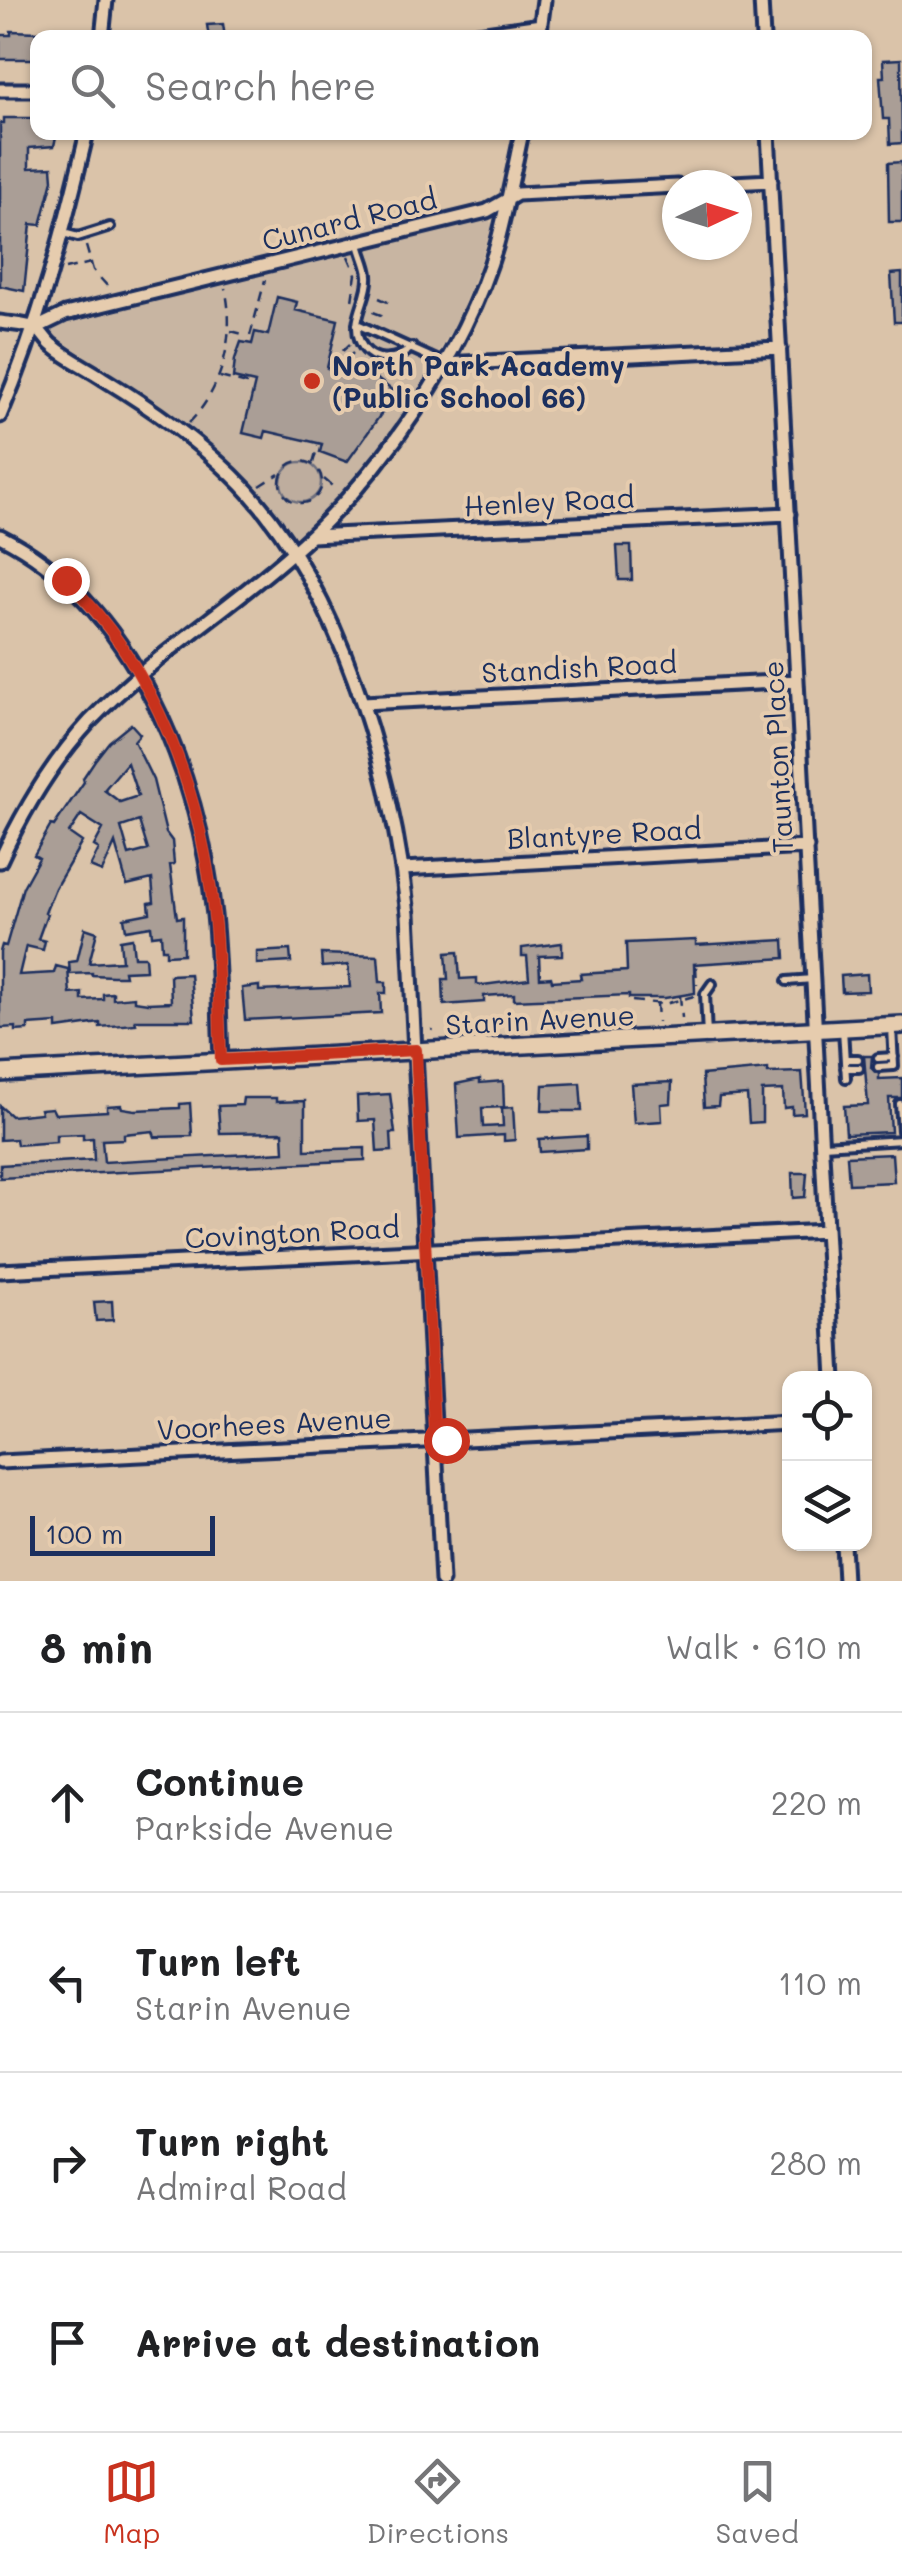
<!DOCTYPE html>
<meta charset="utf-8">
<style>
:root{--surface:#fff;--page:#f6f6f6;--text:#202124;--muted:#757577;--line:#e0e0e0;--accent:#c8321e}
body{margin:0;font-family:Mali,sans-serif;background:var(--page);color:var(--text)}
.controls{position:absolute;right:30px;bottom:30px;display:grid;overflow:hidden;border-radius:20px;box-shadow:0 2px 8px #0004}
.controls button{width:90px;height:90px;display:grid;place-items:center;padding:0;border:0;border-bottom:2px solid var(--line);background:var(--surface);color:var(--text);font:50px sans-serif}
.compass{position:absolute;left:662px;top:170px;width:90px;height:90px;border-radius:50%;background:var(--surface);box-shadow:0 2px 8px #0004;rotate:86deg}
.scale{position:absolute;left:30px;bottom:25px;width:185px;box-sizing:border-box;padding-left:10px;border:5px solid #1b2f5e;border-top:0;font-size:28px;line-height:35px;white-space:nowrap;color:#1b2f5e;-webkit-text-stroke:8px #e6ccae;paint-order:stroke}
.stop{position:absolute;width:30px;height:30px;margin:-22px;border:8px solid #c8321e;border-radius:50%;background:#fff}
.stop.end{background:#c8321e;border-color:#fff;box-shadow:0 2px 10px #0008}
.list{margin:0;padding:0;list-style:none}
h2{display:flex;justify-content:space-between;align-items:center;height:130px;margin:0;padding:0 40px;font-size:42px}
h2 small{font-size:32px;font-weight:400;color:var(--muted)}
.list li{display:grid;grid-template-columns:65px 1fr auto;gap:30px;align-items:center;box-sizing:border-box;height:180px;padding:0 40px;border-top:2px solid var(--line)}
.list b{display:block;font-size:38px;white-space:nowrap}
.list p{margin:0;font-size:32px;white-space:nowrap;color:var(--muted)}
.list em{font-size:32px;font-style:normal;color:var(--muted)}
.icon{flex:none;width:55px;height:55px;fill:none;stroke:currentColor;stroke-width:2;stroke-linecap:round;stroke-linejoin:round}
.map{position:relative;flex:none;width:902px;height:1581px;overflow:hidden}
.search{position:absolute;background:var(--surface);box-shadow:0 2px 8px #0004;left:30px;right:30px;top:30px;height:110px;display:flex;align-items:center;gap:25px;box-sizing:border-box;padding:0 35px;border-radius:20px;color:var(--muted);font-size:38px}
.sheet{height:850px;background:var(--surface)}
nav{display:flex;justify-content:space-around;align-items:center;box-sizing:border-box;height:140px;border-top:2px solid var(--line);background:var(--surface);font-size:28px;color:var(--muted)}
nav a{display:grid;justify-items:center;gap:5px}
nav .on{color:var(--accent)}
.map>svg:first-child{display:block}
.built{fill:#c8b5a2}
.green{fill:#bead9e;stroke:#6c6e7e;stroke-width:2.5}
.building{fill:#aa9e96;stroke:#1b2f5e;stroke-width:2.5;fill-rule:evenodd}
.lines{fill:none;stroke-linecap:round;stroke-linejoin:round}
.lane-casing{stroke:#1b2f5e;stroke-width:14}
.street-casing{stroke:#1b2f5e;stroke-width:19}
.secondary-casing{stroke:#1b2f5e;stroke-width:22}
.path{stroke:#1b2f5e;stroke-width:2.5;stroke-dasharray:10 8;stroke-linecap:butt}
.lane{stroke:#e6ccae;stroke-width:6}
.street{stroke:#e6ccae;stroke-width:11}
.secondary{stroke:#e6ccae;stroke-width:15}
.route{stroke:#c8321e;stroke-width:12}
.poi-dot{fill:#c8321e;stroke:#e6ccae;stroke-width:4}
.labels{text-anchor:middle;dominant-baseline:central;stroke-width:8;stroke-linejoin:round;paint-order:stroke}
.street-label{font-size:28px;fill:#1b2f5e;stroke:#e6ccae}
.poi-label{font-size:28px;font-weight:bold;fill:#1b2f5e;stroke:#e6ccae;text-anchor:start}
</style>
<div class="map">
<svg width="902" height="1581" viewBox="0 0 902 1581">
<rect width="100%" height="100%" fill="#dac3a9"/>
<filter id="ink" filterUnits="userSpaceOnUse"><feTurbulence type="fractalNoise" baseFrequency=".01" numOctaves="2"/><feDisplacementMap in="SourceGraphic" scale="20" xChannelSelector="R" yChannelSelector="G"/><feConvolveMatrix kernelMatrix="1 2 1 2 8 2 1 2 1" color-interpolation-filters="sRGB"/></filter>
<g filter="url(#ink)">
<!-- built -->
<path class="built" d="M489,219L492,225L480,263L459,316L400,422L327,511L296,537L237,472L177,418L49,332L52,326L67,320Z"/>
<!-- green -->
<path class="green" d="M281 482a20 20 0 1 1 40 0a20 20 0 1 1-40 0Z"/>
<!-- building -->
<path class="building" d="M223,24L225,38H209L207,25Z
M11,31L38,32V59H0V35H11Z
M901,59L902,143L890,144L889,119H883L880,77H884L883,60Z
M4,118H38V132H57L54,146L29,148V168L52,167L53,180L41,225L31,224L24,291L0,286V123H4Z
M902,162V222H889L888,163Z
M902,273V322H894L891,274Z
M277,297L297,302L295,310L338,320L327,368L346,375L373,376L396,393L347,462L320,452L322,444L266,431L264,438L243,433L255,383L233,378L235,359L241,342L252,344L255,332L268,335Z
M617,546H631L632,580H619Z
M131,724L140,734L134,741L153,780L166,833L172,841L174,864L170,865L177,918L183,917V954L166,955V949H162L161,934L152,935L151,926L126,930L124,918L150,913L149,903L154,902L152,879L127,885L115,843L102,872L90,867L99,849L94,846L103,829L81,815L69,833L82,842L55,888L45,913L47,914L38,939L45,941L43,950L26,946L19,975L54,973L56,966L68,969L70,994L82,993V1000L103,999V994L113,993V999L134,997V1001L148,1003L171,1002L170,975L190,974L194,1020H135L136,1024L100,1027V1023L57,1029V1023L28,1025V1030L16,1031V1027L0,1028V952L2,945L6,946L23,887L39,858L34,855L51,825L54,826L84,782L83,778L95,760L109,742ZM127,763L138,796L120,802L104,790ZM139,821L148,850L129,855L121,827Z
M85,928L97,932L89,963L122,961L120,940L132,938L134,957H145L146,970L124,971L125,976H113L92,975V973L70,974L69,962L77,961Z
M696,940V945L784,940L785,958L694,964L695,993L665,998H629V995L514,1000V994L484,996V1002L444,1005L443,979H448L446,953L458,952L460,979L477,978V984L483,985L529,979L527,956H522V948L562,943V955L539,956L540,978L551,977L552,981L581,979L580,974L627,971L626,943Z
M290,950L291,962L257,964V952Z
M321,954L378,956L380,982H386V993H380L381,1013L245,1020L242,988L259,986V991L350,987L348,965L322,967Z
M867,974L868,991L842,992L841,976Z
M864,1056H872L871,1068L879,1074V1079L902,1078V1098H889L891,1132L846,1134L844,1106L868,1105Z
M768,1069V1073L802,1072L805,1113L792,1114V1107L784,1108L783,1090L762,1091V1122L749,1123L747,1095L719,1097L718,1106L704,1107L702,1075Z
M480,1079V1083L503,1081L504,1107L482,1108L483,1127L503,1126L502,1108L513,1107L515,1140L504,1141V1135L459,1138L456,1084Z
M672,1082L671,1103L661,1104L662,1121L634,1123L631,1084Z
M580,1083L582,1111H542L543,1085Z
M390,1094L395,1133H391L392,1151L377,1152L375,1120L358,1121L357,1096Z
M243,1098H276V1102L305,1101V1150L365,1148V1160L0,1178V1165L94,1160L93,1138L83,1139V1134L56,1135V1142L17,1145L16,1139L0,1140V1106L11,1116L41,1113L40,1109L52,1108L55,1114L107,1111V1106L121,1105L122,1108L135,1110L180,1108V1104L190,1103L192,1136L155,1137L153,1131L124,1134V1139L102,1140L104,1162L284,1152L283,1132L220,1133L218,1106L242,1105Z
M587,1136V1149L540,1152L539,1139Z
M892,1154L894,1182L849,1184L847,1156Z
M792,1173H807L805,1197L793,1198Z
M112,1301L113,1320L96,1321L94,1302Z"/>
<g class="lines">
<defs>
<path id="lane" d="M63,233L78,237L110,227
M359,243C361,254 367,264 368,275C370,296 351,318 359,339C368,364 396,363 412,347
M357,324L443,363
M787,981L813,979
M843,1029L846,1078
M707,1036L705,994L712,984
M878,1058L894,1057
M845,1059H858
M878,1067L894,1066L892,1027
M845,1068H859
M900,1104L902,1131
M823,1145L902,1140"/>
<path id="street" d="M761,0L763,38
M102,38L106,0
M451,38L541,25
M539,38L544,0
M0,90H38
M768,132L834,1379
M694,185L771,181
M0,322C11,324 28,324 37,329C43,333 47,342 53,346C68,359 88,368 104,379C150,407 194,438 232,475C339,578 392,771 408,914L442,1581
M36,328L65,314L487,211L517,194L677,186
M444,364L780,348
M0,416C39,324 64,230 87,132
M0,536C134,604 199,772 214,915C219,963 219,1012 221,1060
M311,536L789,514
M363,703L797,681
M0,861C23,811 52,762 90,721C151,657 228,610 294,551C381,475 464,355 497,244C507,207 514,170 522,132
M403,869L807,847
M0,1271L826,1231
M0,1462L790,1423
M843,1544L845,1581"/>
<path id="secondary" d="M0,1073L902,1025"/>
</defs>
<!-- lane casing -->
<use href="#lane" class="lane-casing"/>
<!-- street casing -->
<use href="#street" class="street-casing"/>
<!-- secondary casing -->
<use href="#secondary" class="secondary-casing"/>
<!-- path -->
<path class="path" d="M86,246L93,270L109,288
M348,256L356,274L352,301
M65,269L95,262
M379,298L394,305
M373,312L389,318
M231,331L247,335
M250,336L265,280
M350,344L331,362L338,368L353,353
M220,377L251,385
M189,423C223,388 236,335 225,288
M280 482a21 21 0 1 1 42 0a21 21 0 1 1-42 0Z
M313,463L318,445
M324,479L337,490
M260,486L279,474
M696,966L697,985
M680,996L682,1018
M632,1001L665,1004L694,996
M657,1003L658,1022
M432,1031L433,1029"/>
<!-- lane -->
<use href="#lane" class="lane"/>
<!-- street -->
<use href="#street" class="street"/>
<!-- secondary -->
<use href="#secondary" class="secondary"/>
</g>
</g>
<g class="lines" filter="url(#ink)">
<!-- route -->
<path class="route" d="M66,580C155,665 202,795 214,916C219,964 219,1012 221,1060L416,1050L434,1429L435,1440H446"/>
</g>
<!-- markers -->
<circle class="poi-dot" cx="312" cy="381" r="10"/>
<g class="labels">
<!-- street labels -->
<g class="street-label">
<text transform="translate(349 219) rotate(-14)">Cunard Road</text>
<text transform="translate(549 501) rotate(-3)">Henley Road</text>
<text transform="translate(579 667) rotate(-3)">Standish Road</text>
<text transform="translate(777 757) rotate(-93)">Taunton Place</text>
<text transform="translate(604 833) rotate(-3)">Blantyre Road</text>
<text transform="translate(540 1019) rotate(-3)">Starin Avenue</text>
<text transform="translate(292 1232) rotate(-3)">Covington Road</text>
<text transform="translate(274 1423) rotate(-3)">Voorhees Avenue</text>
</g>
<!-- poi labels -->
<g class="poi-label">
<text x="332" y="365">North Park Academy<tspan x="332" dy="32">(Public School 66)</tspan></text>
</g>
</g>
</svg>
<div class="controls">
<button><svg class="icon" aria-label="locate" viewBox="0 0 24 24"><circle cx="12" cy="12" r="6"/><path d="M12 2v4M12 18v4M2 12h4M18 12h4"/></svg></button>
<button><svg class="icon" aria-label="layers" viewBox="0 0 24 24"><path d="M12 4l9 5-9 5-9-5zM3 14l9 5 9-5"/></svg></button>
</div>
<svg class="compass" viewBox="-18 -18 36 36"><path d="M0-13l5 13h-10z" fill="#e53935"/><path d="M0 13l5-13h-10z" fill="#757577"/></svg>
<div class="scale">100 m</div>
<div class="stop" style="left:446px;top:1440px"></div>
<div class="stop end" style="left:66px;top:580px"></div>
<div class="search"><svg class="icon" aria-label="search" viewBox="0 0 24 24"><circle cx="10" cy="10" r="6"/><path d="M15 15l6 6"/></svg>Search here</div>
</div>
<section class="sheet">
<h2>8 min<small>Walk · 610 m</small></h2>
<ul class="list">
<li><svg class="icon" aria-label="ahead" viewBox="0 0 24 24"><path d="M12 20V5M6 11l6-6 6 6"/></svg><div><b>Continue</b><p>Parkside Avenue</p></div><em>220 m</em></li>
<li><svg class="icon" aria-label="left" viewBox="0 0 24 24"><path d="M17 20v-9H6M10 6l-5 5 5 5"/></svg><div><b>Turn left</b><p>Starin Avenue</p></div><em>110 m</em></li>
<li><svg class="icon" aria-label="right" viewBox="0 0 24 24"><path d="M7 20v-9h11M14 6l5 5-5 5"/></svg><div><b>Turn right</b><p>Admiral Road</p></div><em>280 m</em></li>
<li><svg class="icon" aria-label="arrive" viewBox="0 0 24 24"><path d="M6 21V4h12l-3 4 3 4H6"/></svg><div><b>Arrive at destination</b></div></li>
</ul>
</section>
<nav>
<a class="on"><svg class="icon" aria-label="map" viewBox="0 0 24 24"><path d="M3 6l6-2 6 2 6-2v14l-6 2-6-2-6 2zM9 4v14M15 6v14"/></svg>Map</a>
<a><svg class="icon" aria-label="directions" viewBox="0 0 24 24"><path d="M12 3l9 9-9 9-9-9zM9 14v-3h6M13 9l2 2-2 2"/></svg>Directions</a>
<a><svg class="icon" aria-label="saved" viewBox="0 0 24 24"><path d="M7 4h10v16l-5-4-5 4z"/></svg>Saved</a>
</nav>
